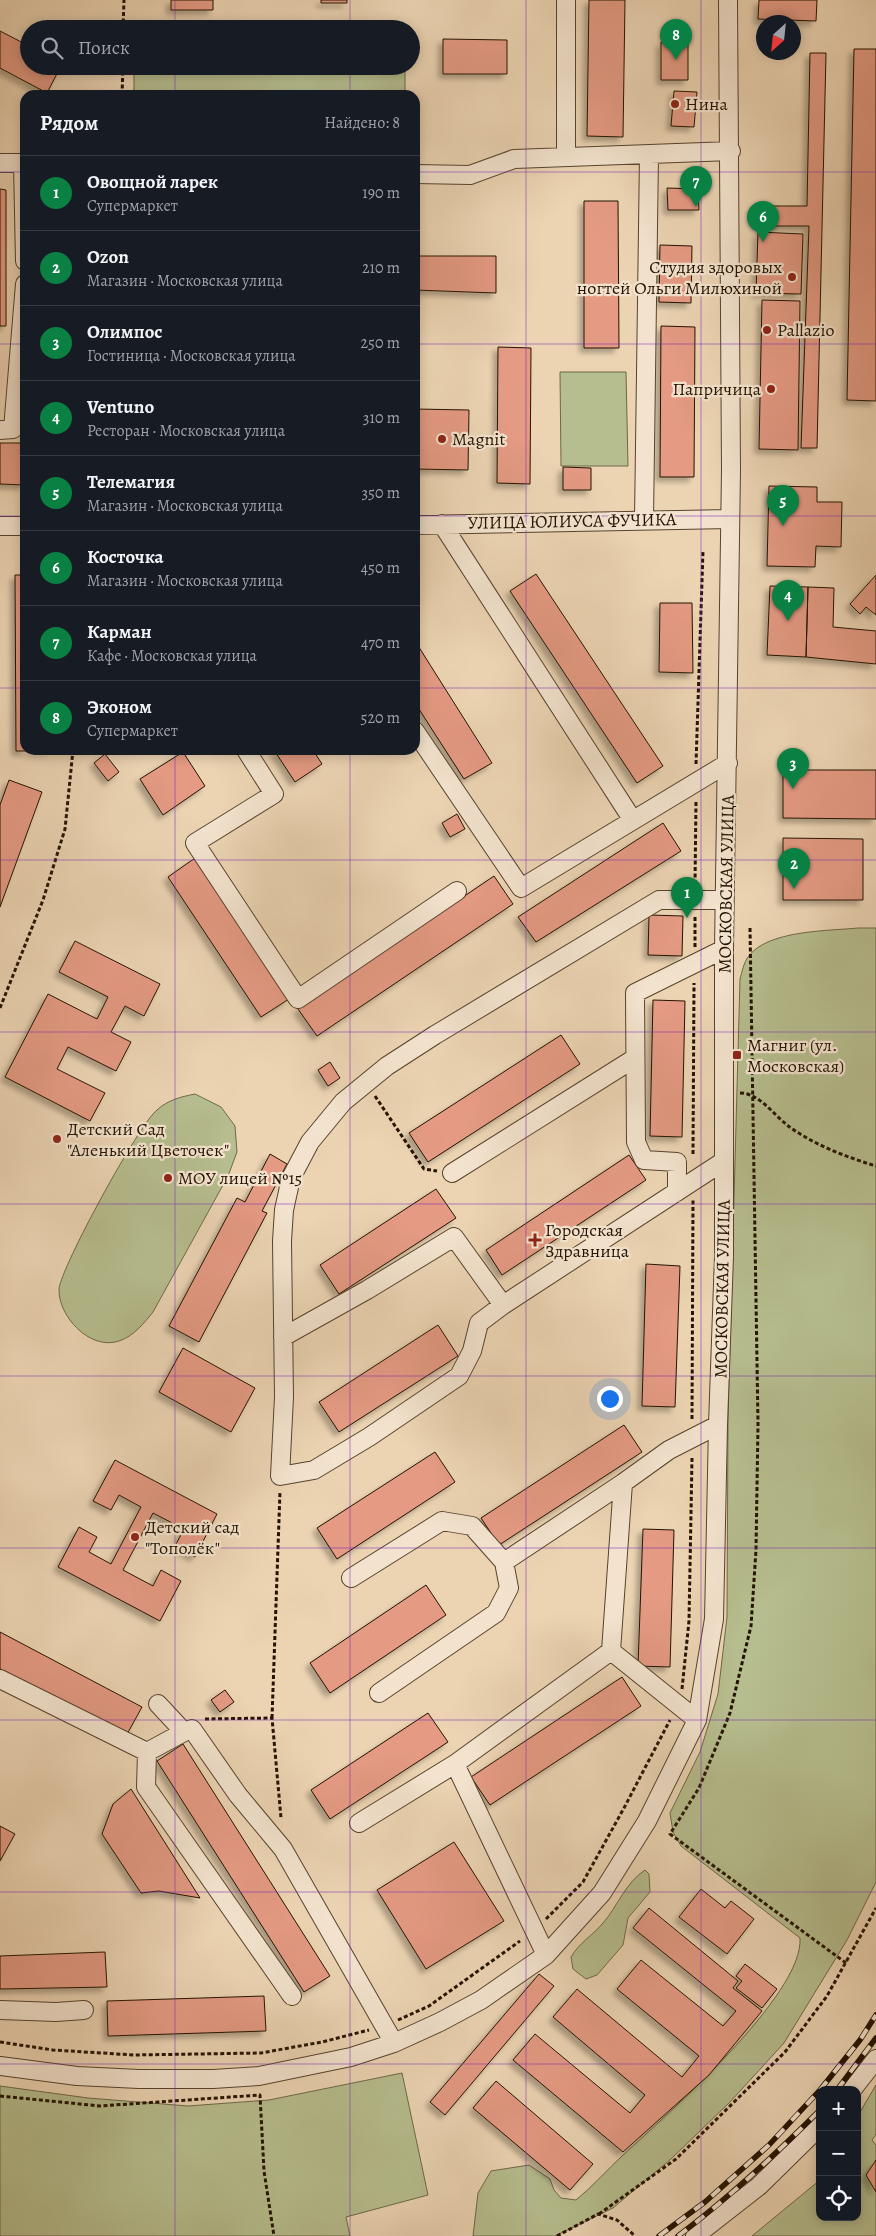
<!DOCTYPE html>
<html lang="ru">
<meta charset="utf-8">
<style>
:root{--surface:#171b24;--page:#242831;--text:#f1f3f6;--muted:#9ea1a6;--line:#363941;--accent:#0b8043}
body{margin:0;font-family:Alegreya,serif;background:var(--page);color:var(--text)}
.controls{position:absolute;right:15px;bottom:15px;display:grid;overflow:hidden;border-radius:10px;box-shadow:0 2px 12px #0003}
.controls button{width:45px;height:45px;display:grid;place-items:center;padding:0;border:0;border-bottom:1px solid var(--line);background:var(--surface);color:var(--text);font:25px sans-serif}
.compass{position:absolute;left:756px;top:15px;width:45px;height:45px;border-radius:50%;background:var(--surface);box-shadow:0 2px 12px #0003;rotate:207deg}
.you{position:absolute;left:609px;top:1398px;width:18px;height:18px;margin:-12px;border:4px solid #fff;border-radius:50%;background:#1a73e8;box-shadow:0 0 0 8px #1a73e833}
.badge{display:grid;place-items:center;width:32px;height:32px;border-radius:50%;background:var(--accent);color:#fff;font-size:16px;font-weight:700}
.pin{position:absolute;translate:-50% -41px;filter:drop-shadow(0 1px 2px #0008)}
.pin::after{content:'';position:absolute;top:26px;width:18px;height:15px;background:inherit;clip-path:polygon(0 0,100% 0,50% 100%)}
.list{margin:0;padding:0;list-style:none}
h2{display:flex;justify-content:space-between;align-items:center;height:65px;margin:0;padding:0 20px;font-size:21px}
h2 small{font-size:16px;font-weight:400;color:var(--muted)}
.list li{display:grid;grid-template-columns:32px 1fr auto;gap:15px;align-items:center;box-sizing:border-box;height:75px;padding:0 20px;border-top:1px solid var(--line)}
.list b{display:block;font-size:19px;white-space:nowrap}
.list p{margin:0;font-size:16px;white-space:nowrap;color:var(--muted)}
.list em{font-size:16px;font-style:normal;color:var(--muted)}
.icon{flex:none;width:28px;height:28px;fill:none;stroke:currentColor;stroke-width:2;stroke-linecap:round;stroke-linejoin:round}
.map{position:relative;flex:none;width:876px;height:2236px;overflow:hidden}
.search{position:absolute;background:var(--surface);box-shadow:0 2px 12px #0003;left:20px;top:20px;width:400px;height:55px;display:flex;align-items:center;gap:12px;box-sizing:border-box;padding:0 18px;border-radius:28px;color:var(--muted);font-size:19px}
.panel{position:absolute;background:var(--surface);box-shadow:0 2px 12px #0003;left:20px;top:90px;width:400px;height:665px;border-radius:15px}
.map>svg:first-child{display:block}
.green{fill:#b6bd8e;stroke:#6d6847}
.building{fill:#e49a83;stroke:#241300;filter:url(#shadow)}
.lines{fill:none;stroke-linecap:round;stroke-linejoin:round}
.minor-casing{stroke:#56432d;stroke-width:20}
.path{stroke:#241300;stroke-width:3;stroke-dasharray:4 2.5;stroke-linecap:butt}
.minor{stroke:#f3e3ce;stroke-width:18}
.rail-casing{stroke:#241300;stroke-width:5.5}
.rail{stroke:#f3e3ce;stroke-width:4;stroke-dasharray:11;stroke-linecap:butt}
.grid{fill:none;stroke:#7b2cbf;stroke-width:1;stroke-opacity:0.55}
.poi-dot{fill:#8f2418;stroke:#f3e3ce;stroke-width:2}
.labels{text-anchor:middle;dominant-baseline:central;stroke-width:4.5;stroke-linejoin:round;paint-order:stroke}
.poi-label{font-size:18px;fill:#241300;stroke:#f3e3ce;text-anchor:start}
.street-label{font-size:18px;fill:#241300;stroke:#f3e3ce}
</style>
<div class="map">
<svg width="876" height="2236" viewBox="0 0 876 2236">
<defs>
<filter id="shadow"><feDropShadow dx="-4.5" dy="4.5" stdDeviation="2.5" flood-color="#0004"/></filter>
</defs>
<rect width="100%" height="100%" fill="#ecd4b3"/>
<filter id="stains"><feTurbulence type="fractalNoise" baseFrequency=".004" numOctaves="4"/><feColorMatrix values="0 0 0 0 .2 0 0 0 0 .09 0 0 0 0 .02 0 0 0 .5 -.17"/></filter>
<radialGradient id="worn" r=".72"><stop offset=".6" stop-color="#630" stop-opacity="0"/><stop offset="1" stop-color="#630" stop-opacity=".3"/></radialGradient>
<!-- green -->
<path class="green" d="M134,24L405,25V29H134Z
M134,66H405V95H134Z
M560,372H626L628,466H561Z
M858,928H876V1882L847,1940L784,2043L730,2102L671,2159L613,2208L555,2236H473L478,2193L491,2171L529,2165L550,2179L554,2190L561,2198L576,2200C593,2186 607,2170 623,2155C665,2116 804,1995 800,1938L681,1846L673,1832L670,1813L700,1752L718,1694L727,1617L728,1419L740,979C742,972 744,962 748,957C767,930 828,931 858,928Z
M195,1094L221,1107L235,1126L237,1152L228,1176L153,1312C144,1323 134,1336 119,1341C90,1351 58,1316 59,1289C61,1267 139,1124 157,1110C168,1100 180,1097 195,1094Z
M645,1870L649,1874L650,1892L628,1918L623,1945L597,1975L586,1979L573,1969L571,1957C579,1943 593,1935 603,1923C618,1906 625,1883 645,1870Z
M402,2073L428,2195L346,2217L350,2236H0V2086L88,2098L188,2106L269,2100Z
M876,2085V2134L872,2140L876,2145V2236H752L820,2180V2217H857V2117Z"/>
<!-- building -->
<path class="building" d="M171,0H213V10H171Z
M321,0H347V3H321Z
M589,0H625L623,137L587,136Z
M759,0H817L816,21L758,19Z
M0,31L29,46V66H61L47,93L0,68Z
M443,39L507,40V74H443Z
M661,42H688V80H661Z
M854,49H876V401L847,400Z
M810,53H826L817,448H801L809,226H774L773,206H807Z
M674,91L697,92L694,127L671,126Z
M667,188L698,189L699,210H668Z
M0,189L6,190V326H0Z
M584,201H618L619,348H584Z
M758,232L803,234L801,294L756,293Z
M660,245L692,246L691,303L659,302Z
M415,256H496V293L415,290Z
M762,300L800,301L798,450L759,449Z
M661,326L695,327L694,477H660Z
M498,347L531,348L530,484L497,483Z
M415,409L469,410L468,470L415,469Z
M0,443H25V485L0,484Z
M563,467L591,468V490H563Z
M769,486L817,487V502H842L841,547L816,546L815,567L767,566Z
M536,574L663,766L637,783L510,591Z
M15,575H25V750L51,751H16Z
M876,575V615L866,607L860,614L850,604Z
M770,586L808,587L806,657L767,655Z
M808,587L834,588L833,627L876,631V664L806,657Z
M660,603H692L693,673L659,672Z
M415,641L492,763L464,779L415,703Z
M274,750H313L322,764L295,782Z
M183,752L205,786L163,815L140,779Z
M105,754L119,772L108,781L94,763Z
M783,770H876V819L783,818Z
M9,780L42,792L0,907V805Z
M457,814L465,829L450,837L442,823Z
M663,823L681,851L536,942L518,917Z
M783,838L863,839V900H783Z
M195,858L289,999L261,1017L168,877Z
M494,876L513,904L317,1036L298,1009Z
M649,915L683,916L682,956L648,955Z
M75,941L160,984L144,1016L125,1006L111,1032L131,1042L116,1071L68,1047L57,1069L105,1093L90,1121L5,1077L48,994L97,1019L108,997L59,972Z
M653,1000L685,1001L682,1137L650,1136Z
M561,1035L580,1064L428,1162L409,1133Z
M330,1062L340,1078L328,1086L318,1070Z
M270,1154L287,1164L262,1211L267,1213L199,1342L169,1326L237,1198L245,1202Z
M629,1155L646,1180L502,1275L486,1250Z
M436,1189L456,1218L339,1294L320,1265Z
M646,1264L680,1266L675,1407L642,1406Z
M438,1325L458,1356L339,1432L319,1402Z
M183,1348L255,1388L231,1432L159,1392Z
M624,1425L642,1452L499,1545L481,1518Z
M435,1452L455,1482L337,1559L317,1528Z
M115,1460L217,1514L195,1557L175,1546L184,1529L153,1513L123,1570L153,1586L161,1570L181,1581L160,1621L58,1567L79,1527L97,1537L89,1552L111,1564L141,1507L119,1495L111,1510L93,1501Z
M643,1529L674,1530L670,1667L638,1666Z
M426,1585L446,1615L330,1693L310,1663Z
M0,1632L142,1707L126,1736L0,1669Z
M622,1677L641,1706L490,1805L471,1777Z
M225,1690L234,1702L220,1712L211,1700Z
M428,1713L448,1742L330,1819L311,1790Z
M183,1744L330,1976L304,1992L157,1761Z
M131,1789L200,1898L159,1891L141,1893L102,1834L113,1804Z
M0,1826L15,1834L0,1861Z
M454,1842L504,1921L426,1969L377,1890Z
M701,1889L725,1908L731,1901L754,1919L727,1954L679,1917Z
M649,1908L738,1981L733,1988L762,2011L709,2075L623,2152L513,2060L535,2034L630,2113L645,2095L553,2017L577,1989L682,2077L699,2056L617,1989L641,1960L723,2026L736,2011L633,1928Z
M105,1952L107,1987L0,1989V1956Z
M745,1964L777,1989L762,2008L736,1988L742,1981L736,1976Z
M539,1974L554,1986L445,2115L430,2102Z
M264,1996L266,2031L108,2036L107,2001Z
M496,2081L593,2164L570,2190L473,2108Z
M876,2160V2192L866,2175Z"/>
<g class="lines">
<defs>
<path id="minor" d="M566,0V157
M0,163H25
M23,163L25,261
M415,174L470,175L514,159L731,151
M0,430L13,429L25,284
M644,520L649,155
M442,524L632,819
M415,525L730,519
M0,526H25
M415,731L521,888L728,763
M246,750L274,794L195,843L298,999L457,891
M724,1161L503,1305L479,1323L472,1351L459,1376L369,1437L314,1470L280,1476L284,1397L282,1241L284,1210L291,1178L310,1142L343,1102L387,1066L435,1035L659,900H724
M452,1173L635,1058
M677,1192V1162L644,1160L636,1142L635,993L724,949
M283,1337L367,1290L454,1237L503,1305
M351,1578L442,1521L472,1526L504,1562L623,1483L669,1450L718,1425
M611,1651L623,1483
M611,1651L697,1720
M0,1679L147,1752
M379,1693L496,1613L509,1588L504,1562
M158,1704L184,1732L192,1729L238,1795L283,1849L394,2043
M184,1732L147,1752L146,1787L292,1996
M359,1823L455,1764
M546,1955L455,1764L611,1651
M0,2010L56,2012L84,2010
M0,2066L77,2076L139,2079H213L259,2076L351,2057L394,2043L440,2022L481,2000L546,1955L602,1893L647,1821L697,1720L714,1619L718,1425L724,1256V949L731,470L728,0
M852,2090L876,2059
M695,2236L759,2186L820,2126"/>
</defs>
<!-- minor casing -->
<use href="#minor" class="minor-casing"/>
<!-- path -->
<path class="path" d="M123,29L124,0
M122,95L123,66
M696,764L703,550
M695,884L696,800
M750,928L758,1424L756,1550L751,1626L730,1713L699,1788L670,1834L846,1963
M695,947V915
M0,1008L43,900L65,829L73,750
M740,1093C759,1093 773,1114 787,1125C812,1144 846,1157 876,1166
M375,1096L424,1169L437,1171
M693,1154L694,983
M692,1419L693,1200
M682,1689L689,1621L692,1458
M272,1718L280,1491
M205,1719L272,1718L281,1818
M546,1919L583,1882L624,1808L670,1720
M398,2020L429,2006L520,1941
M0,2042L53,2050L134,2055L261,2053L322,2042L369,2030
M0,2096L100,2106L260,2095L264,2171L274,2236
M599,2214L676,2159L785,2052L827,1996L876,1908
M557,2236L598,2214L617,2220L635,2236"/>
<!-- minor -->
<use href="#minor" class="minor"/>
<defs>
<path id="rail" d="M820,2090L860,2040L876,2015
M837,2090L876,2038
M659,2236L705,2202L769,2145L820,2090
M678,2236C729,2198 775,2155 820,2110"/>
</defs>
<!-- rail casing -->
<use href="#rail" class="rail-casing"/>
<!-- rail -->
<use href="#rail" class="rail"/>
</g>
<!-- grid -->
<path class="grid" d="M175,0V29M350,0V29M526,0V2236M701,0V2236M175,66V95M350,66V95M0,172H25M415,172H876M0,344H25M415,344H876M0,516H25M415,516H876M0,688H25M415,688H876M175,750V2236M350,750V2236M0,860H876M0,1032H876M0,1204H876M0,1376H876M0,1548H876M0,1720H876M0,1892H876M0,2064H876"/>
<!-- markers -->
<g class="poi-dot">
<circle cx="675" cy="104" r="5"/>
<circle cx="792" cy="277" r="5"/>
<circle cx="767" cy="330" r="5"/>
<circle cx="771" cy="389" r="5"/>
<circle cx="442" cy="439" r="5"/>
<rect x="732" y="1050" width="10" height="10" rx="2.5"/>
<circle cx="57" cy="1139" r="5"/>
<circle cx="168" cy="1178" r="5"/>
<path d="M532.5 1232.5h5v5h5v5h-5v5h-5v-5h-5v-5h5z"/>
<circle cx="135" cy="1537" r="5"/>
</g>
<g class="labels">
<!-- poi labels -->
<g class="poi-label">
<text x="685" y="104">Нина</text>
<text x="782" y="267" text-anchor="end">Студия здоровых<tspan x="782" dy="21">ногтей Ольги Милюхиной</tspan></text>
<text x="777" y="330">Pallazio</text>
<text x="761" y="389" text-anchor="end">Папричица</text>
<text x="452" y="439">Magnit</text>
<text x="747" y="1045">Магниг (ул.<tspan x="747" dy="21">Московская)</tspan></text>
<text x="67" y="1129">Детский Сад<tspan x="67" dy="21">"Аленький Цветочек"</tspan></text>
<text x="178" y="1178">МОУ лицей №15</text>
<text x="545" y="1230">Городская<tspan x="545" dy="21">Здравница</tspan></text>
<text x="145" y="1527">Детский сад<tspan x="145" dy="21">"Тополёк"</tspan></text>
</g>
<!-- street labels -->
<g class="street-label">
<text transform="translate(572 521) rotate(-1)">УЛИЦА ЮЛИУСА ФУЧИКА</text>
<text transform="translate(726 884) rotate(-89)">МОСКОВСКАЯ УЛИЦА</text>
<text transform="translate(722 1289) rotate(-89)">МОСКОВСКАЯ УЛИЦА</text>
</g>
</g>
<rect width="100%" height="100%" filter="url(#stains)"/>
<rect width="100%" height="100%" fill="url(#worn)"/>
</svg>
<div class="controls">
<button>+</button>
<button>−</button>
<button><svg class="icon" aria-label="locate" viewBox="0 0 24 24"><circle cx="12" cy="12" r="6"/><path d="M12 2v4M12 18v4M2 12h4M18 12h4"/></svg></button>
</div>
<svg class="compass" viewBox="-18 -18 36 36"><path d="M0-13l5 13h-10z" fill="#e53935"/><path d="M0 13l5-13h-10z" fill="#9ea1a6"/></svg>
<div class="you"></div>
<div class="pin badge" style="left:687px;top:918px">1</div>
<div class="pin badge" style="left:794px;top:889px">2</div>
<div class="pin badge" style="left:793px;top:789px">3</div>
<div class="pin badge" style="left:788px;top:621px">4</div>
<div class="pin badge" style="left:783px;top:526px">5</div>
<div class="pin badge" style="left:763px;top:242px">6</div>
<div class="pin badge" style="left:696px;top:207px">7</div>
<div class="pin badge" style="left:676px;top:60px">8</div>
<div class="search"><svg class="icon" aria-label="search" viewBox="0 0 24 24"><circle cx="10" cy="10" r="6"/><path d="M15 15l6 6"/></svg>Поиск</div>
<section class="panel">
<h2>Рядом<small>Найдено: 8</small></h2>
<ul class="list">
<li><span class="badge">1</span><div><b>Овощной ларек</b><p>Супермаркет</p></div><em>190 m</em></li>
<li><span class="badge">2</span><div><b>Ozon</b><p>Магазин · Московская улица</p></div><em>210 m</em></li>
<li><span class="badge">3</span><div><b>Олимпос</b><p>Гостиница · Московская улица</p></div><em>250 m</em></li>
<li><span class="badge">4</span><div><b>Ventuno</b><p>Ресторан · Московская улица</p></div><em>310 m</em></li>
<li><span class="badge">5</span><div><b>Телемагия</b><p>Магазин · Московская улица</p></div><em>350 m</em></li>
<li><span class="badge">6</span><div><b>Косточка</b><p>Магазин · Московская улица</p></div><em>450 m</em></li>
<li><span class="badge">7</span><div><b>Карман</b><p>Кафе · Московская улица</p></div><em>470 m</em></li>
<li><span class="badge">8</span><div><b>Эконом</b><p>Супермаркет</p></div><em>520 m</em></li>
</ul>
</section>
</div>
